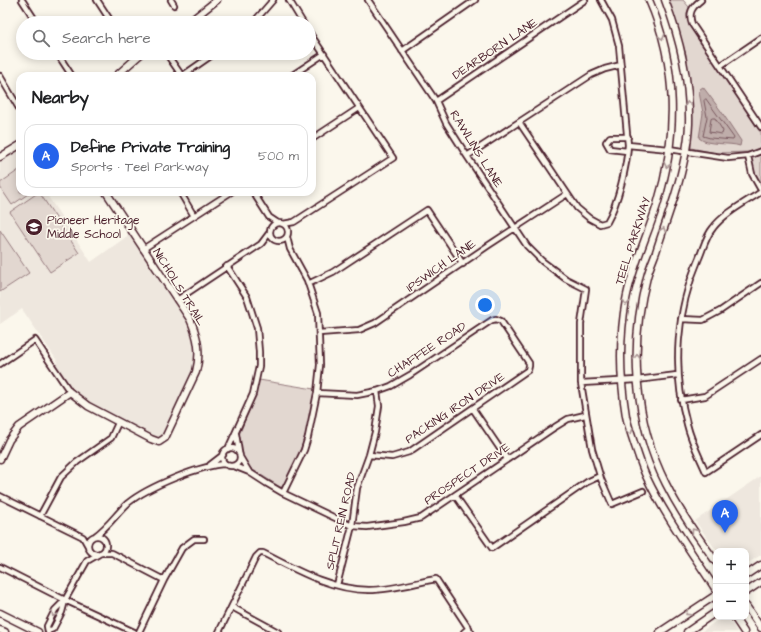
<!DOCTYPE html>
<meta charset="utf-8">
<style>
:root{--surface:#fff;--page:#f2f2f2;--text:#202124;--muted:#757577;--line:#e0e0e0;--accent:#2563eb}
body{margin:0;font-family:"Architects Daughter",sans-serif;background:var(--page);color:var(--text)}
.controls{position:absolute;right:12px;bottom:12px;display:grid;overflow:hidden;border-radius:8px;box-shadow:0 2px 10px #0003}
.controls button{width:36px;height:36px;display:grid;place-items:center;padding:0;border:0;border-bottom:1px solid var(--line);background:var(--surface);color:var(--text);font:20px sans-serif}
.you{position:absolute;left:485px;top:305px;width:14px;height:14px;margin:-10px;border:3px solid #fff;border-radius:50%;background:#1a73e8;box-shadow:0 0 0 6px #1a73e833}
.badge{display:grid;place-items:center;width:26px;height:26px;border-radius:50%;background:var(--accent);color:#fff;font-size:13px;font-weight:700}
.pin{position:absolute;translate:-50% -33px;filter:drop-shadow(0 1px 2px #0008)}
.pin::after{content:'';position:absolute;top:21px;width:14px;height:12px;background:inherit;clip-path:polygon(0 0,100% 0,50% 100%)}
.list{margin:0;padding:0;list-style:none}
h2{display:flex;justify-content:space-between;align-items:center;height:52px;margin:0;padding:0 16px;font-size:17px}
h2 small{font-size:13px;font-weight:400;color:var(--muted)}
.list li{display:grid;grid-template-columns:26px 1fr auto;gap:12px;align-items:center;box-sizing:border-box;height:64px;margin:0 8px 8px;padding:0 8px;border:1px solid var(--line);border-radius:12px}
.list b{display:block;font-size:15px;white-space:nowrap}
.list p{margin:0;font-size:13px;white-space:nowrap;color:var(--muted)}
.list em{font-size:13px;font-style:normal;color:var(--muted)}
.icon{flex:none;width:22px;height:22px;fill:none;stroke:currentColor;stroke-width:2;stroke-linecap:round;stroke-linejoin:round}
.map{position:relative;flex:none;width:761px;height:632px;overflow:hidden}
.search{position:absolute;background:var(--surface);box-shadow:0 2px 10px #0003;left:16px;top:16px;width:300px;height:44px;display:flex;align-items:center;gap:10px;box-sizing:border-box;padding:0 14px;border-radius:22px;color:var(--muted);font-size:15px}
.panel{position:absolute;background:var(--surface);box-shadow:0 2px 10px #0003;left:16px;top:72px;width:300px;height:124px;border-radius:12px}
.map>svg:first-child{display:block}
.built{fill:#eee7de}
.green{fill:#e2d7d0;stroke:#967b7e}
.water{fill:#bfadaa;stroke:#907477}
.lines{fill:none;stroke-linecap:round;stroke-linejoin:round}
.shore{stroke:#79585e;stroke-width:1}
.street-casing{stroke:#4a1f2b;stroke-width:8}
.secondary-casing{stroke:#4a1f2b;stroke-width:9}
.street{stroke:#fbf7ec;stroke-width:4.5}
.secondary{stroke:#fbf7ec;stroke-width:6}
.oneway{stroke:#ab9695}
.labels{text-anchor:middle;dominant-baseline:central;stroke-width:3.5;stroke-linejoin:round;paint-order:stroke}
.street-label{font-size:12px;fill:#4a1f2b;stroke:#fbf7ec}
.poi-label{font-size:12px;fill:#4a1f2b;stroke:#fbf7ec;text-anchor:start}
</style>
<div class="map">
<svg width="761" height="632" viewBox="0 0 761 632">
<rect width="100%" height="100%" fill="#fbf7ec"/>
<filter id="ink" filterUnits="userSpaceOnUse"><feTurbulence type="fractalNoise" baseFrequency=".025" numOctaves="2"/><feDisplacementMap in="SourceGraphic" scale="8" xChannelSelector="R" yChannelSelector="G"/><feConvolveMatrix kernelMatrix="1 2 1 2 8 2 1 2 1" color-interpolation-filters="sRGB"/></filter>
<g filter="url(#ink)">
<!-- built -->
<path class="built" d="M18,150L20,153V192H45L91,262L129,235L184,316L192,331L195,344L194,366L188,381L161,436L156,438L94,406L75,390L66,382L55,364L58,362L22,309L0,324V162Z
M761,476V555L746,564V551H717L695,521Z
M722,617H727L737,632H701Z"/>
<!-- green -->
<path class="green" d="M667,0H683L689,7L687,13L689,25L761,133V186L754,174L749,152L716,153L691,148V121L686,54Z
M19,170L20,172V192H31L12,205L0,187V183Z
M39,192L79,253L50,272L10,212Z
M0,230L29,273L0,292Z
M259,380L314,389C312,418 304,445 291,471C288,476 286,483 282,487H280L250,468L242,458L239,450V435L255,396Z"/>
<!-- water -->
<path class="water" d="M703,87L721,111L741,141L740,146C729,142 707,146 699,138L703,113L699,92L700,89Z"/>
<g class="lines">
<!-- shore -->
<path class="shore" d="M706,99L734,138L733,140L710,138L703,136L707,117L704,101Z
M713,118H715L723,131L722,134L709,132L711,119Z"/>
<defs>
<path id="street" d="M22,0L37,23
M97,0L112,23
M171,0L174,5
M289,0L303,23
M368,0L436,101L446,123L467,156L527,246L542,261L566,279L586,289L581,324V383L592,449L601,479L612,504L643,491
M701,0C692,7 688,13 692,24L761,127
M253,23L273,0
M402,51L475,0
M57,53L72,76
M166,53L182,76
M720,66L761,38
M0,76L20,110
M182,76L215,53
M291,76L324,54
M436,101L585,0
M519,122L577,208L589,218L600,224L607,222C618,203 627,166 628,145L619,46L612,20L601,0
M312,139L359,108
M628,145L669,149L728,158L748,156L761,151
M627,151L610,149L606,142L610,137H628
M467,156L591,75L605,69L621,65
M748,156L752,174L761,190
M180,192L194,216
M253,192L269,217L278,223
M761,192C746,202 723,214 713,228C706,236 703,249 699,258C676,311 672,369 687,424C691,441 699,456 706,472L761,435
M270 232a9 9 0 1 1 18 0a9 9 0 1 1-18 0Z
M283,224L294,222L393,158L309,32
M143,249L231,192
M227,266L247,297L257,328L259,352V366L253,394L228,449
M308,284L333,272L427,210L463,264
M177,300L261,244L270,232
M681,319L703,320L720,311L761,283
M319,333L359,330L375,323L489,245L567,194
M0,364L35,340L70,392
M581,383L637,380L677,375
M317,393L357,395L377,391L391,386L410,375L492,320L496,319L501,321L529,363V366L528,370L409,452L392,457L369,455
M681,400L705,396L761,359
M473,409L507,459
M236,434L239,452
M222 457a9 9 0 1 1 18 0a9 9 0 1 1-18 0Z
M240,457L249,472
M210,465L223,455
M234,466L249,472L266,483L283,493L352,526L367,527L404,522L421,518L555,427L568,419L585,415
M283,493L304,450L308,437L317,393L320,365L318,313L307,280L290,249L287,237
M455,495L492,548L587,482L600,476
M0,496L83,537L88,546
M40,516L61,477L77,462L111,438L118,423
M88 545a9 9 0 1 1 18 0a9 9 0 1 1-18 0Z
M95,536C109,526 116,514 128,503C148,487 200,465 226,464
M100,553H112L164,580
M0,567L65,600L134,632
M337,585L352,526L357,488L369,455L375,432L379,406L377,391
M232,607L278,632
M48,631L53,629L62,612L65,601
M48,632L47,626L55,610L65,600L87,561L99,554
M139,632L164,580L182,548L194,539H204
M219,632L256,557L260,553H263C296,570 331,590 369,590C392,590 414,583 436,579L471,632
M464,632L469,628"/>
<path id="secondary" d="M649,0C678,66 678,137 657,205C647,237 632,267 626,300C619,338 620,379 626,416C628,426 632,436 635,446C639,457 642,468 647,478C665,516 693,554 716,590
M665,0C680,39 690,82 689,124C688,148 682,172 675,195C669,214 662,233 656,252C653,260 649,269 647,277C629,345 634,421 666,484C680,512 698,537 716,562
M188,23L217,0
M116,76L142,53
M0,157L20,145
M0,459L9,440L19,427L70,392L88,406L151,439L159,442L165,438L196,372C201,353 198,337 190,319L106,192
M746,575L761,565
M746,592L761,582
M746,606L761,628
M0,613L38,632
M734,617L744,632
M0,630L5,632
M660,632L716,595
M687,632L716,612"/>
</defs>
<!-- street casing -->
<use href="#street" class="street-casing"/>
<!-- secondary casing -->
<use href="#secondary" class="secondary-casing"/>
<!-- street -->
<use href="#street" class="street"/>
<!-- secondary -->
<use href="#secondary" class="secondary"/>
</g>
<!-- one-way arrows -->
<defs><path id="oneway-chevron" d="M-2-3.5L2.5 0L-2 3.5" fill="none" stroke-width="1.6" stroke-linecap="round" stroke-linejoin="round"/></defs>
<g class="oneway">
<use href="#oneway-chevron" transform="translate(662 37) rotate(74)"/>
<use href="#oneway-chevron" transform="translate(688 104) rotate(-94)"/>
<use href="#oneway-chevron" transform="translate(667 165) rotate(103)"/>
<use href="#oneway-chevron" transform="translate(663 230) rotate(-72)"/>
<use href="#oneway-chevron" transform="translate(626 303) rotate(99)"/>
<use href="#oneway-chevron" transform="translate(637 357) rotate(-90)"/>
<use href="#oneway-chevron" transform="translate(630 432) rotate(73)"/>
<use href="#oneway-chevron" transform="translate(694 531) rotate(-125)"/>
<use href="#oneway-chevron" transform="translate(688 613) rotate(146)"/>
<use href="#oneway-chevron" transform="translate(54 614) rotate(121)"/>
</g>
</g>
<!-- icons -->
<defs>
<symbol id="school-disc" viewBox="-11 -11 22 22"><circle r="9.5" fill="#4a1f2b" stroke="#fbf7ec"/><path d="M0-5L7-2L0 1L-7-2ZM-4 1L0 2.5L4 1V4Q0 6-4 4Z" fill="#fff"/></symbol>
</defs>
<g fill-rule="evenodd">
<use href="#school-disc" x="24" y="217" width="20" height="20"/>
</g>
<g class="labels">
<!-- street labels -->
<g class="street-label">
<text transform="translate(495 49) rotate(-34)">DEARBORN LANE</text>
<text transform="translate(476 149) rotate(58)">RAWLINS LANE</text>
<text transform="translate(633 241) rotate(-72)">TEEL PARKWAY</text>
<text transform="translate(441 266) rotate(-35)">IPSWICH LANE</text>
<text transform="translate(179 287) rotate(58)">NICHOLS TRAIL</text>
<text transform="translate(427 350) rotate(-33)">CHAFFEE ROAD</text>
<text transform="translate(455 408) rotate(-34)">PACKING IRON DRIVE</text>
<text transform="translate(467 474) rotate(-34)">PROSPECT DRIVE</text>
<text transform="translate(341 521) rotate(-77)">SPLIT REIN ROAD</text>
</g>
<!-- poi labels -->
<g class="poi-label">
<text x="47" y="220">Pioneer Heritage<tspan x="47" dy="14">Middle School</tspan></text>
</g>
</g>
</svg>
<div class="controls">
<button>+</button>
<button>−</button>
</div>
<div class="you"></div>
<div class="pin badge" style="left:725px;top:533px">A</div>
<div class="search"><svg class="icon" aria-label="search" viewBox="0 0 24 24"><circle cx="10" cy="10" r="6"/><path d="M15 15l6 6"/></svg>Search here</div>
<section class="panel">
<h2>Nearby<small></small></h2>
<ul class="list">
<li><span class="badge">A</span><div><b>Define Private Training</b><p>Sports · Teel Parkway</p></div><em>500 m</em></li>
</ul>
</section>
</div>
